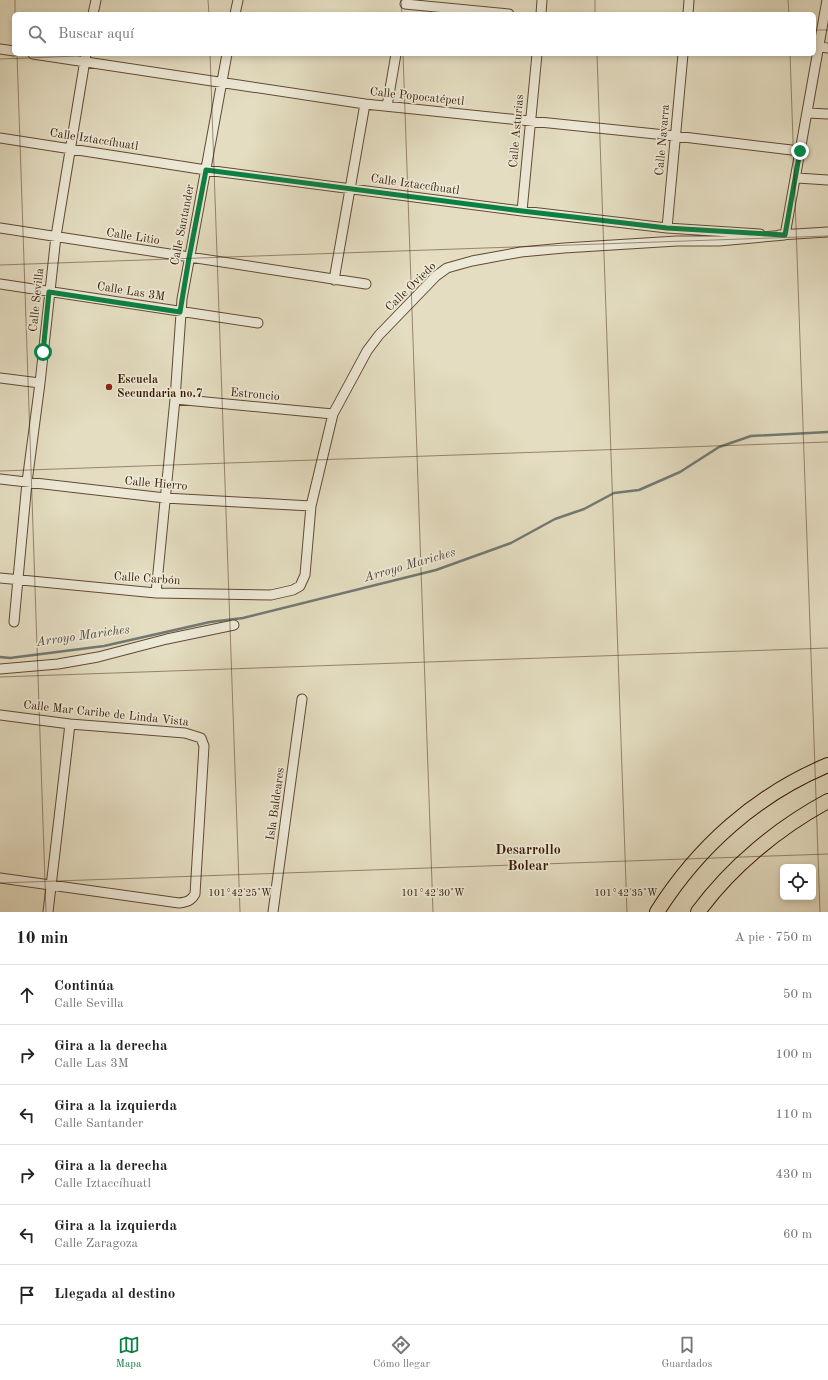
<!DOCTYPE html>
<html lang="es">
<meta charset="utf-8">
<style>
:root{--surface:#fff;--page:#f6f6f6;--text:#222;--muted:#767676;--line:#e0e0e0;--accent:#0b8043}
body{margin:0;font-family:"Old Standard TT",serif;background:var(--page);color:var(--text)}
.controls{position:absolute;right:12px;bottom:12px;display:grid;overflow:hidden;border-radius:6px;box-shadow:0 2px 6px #0003}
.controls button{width:36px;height:36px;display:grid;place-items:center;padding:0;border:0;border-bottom:1px solid var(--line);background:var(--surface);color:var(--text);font:20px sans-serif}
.stop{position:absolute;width:12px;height:12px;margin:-9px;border:3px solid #0b8043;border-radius:50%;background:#fff}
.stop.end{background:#0b8043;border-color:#fff;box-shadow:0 1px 4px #0008}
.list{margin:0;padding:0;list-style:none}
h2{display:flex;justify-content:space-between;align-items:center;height:52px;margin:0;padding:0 16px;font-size:17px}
h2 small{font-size:13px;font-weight:400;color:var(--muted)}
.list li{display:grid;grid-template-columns:26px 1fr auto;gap:12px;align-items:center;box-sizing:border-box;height:60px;padding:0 16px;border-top:1px solid var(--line)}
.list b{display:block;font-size:15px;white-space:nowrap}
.list p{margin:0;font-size:13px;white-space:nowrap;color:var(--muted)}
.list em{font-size:13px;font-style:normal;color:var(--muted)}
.icon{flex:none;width:22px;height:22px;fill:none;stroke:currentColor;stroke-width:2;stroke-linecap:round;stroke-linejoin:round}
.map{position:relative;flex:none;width:828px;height:912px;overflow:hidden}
.search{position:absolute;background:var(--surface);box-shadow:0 2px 6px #0003;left:12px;right:12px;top:12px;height:44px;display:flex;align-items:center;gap:10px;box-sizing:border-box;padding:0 14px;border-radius:6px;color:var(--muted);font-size:15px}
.sheet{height:412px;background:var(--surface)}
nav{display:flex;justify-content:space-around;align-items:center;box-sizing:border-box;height:56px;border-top:1px solid var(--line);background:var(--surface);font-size:11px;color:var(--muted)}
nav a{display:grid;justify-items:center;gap:2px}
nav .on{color:var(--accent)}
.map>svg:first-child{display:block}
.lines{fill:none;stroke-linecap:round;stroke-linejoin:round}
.stream{stroke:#727973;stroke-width:2.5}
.street-casing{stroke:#624a33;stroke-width:11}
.primary-casing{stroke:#361904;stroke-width:16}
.street{stroke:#ede9d7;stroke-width:9}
.primary{stroke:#e4ddc1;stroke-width:14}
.route{stroke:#0b8043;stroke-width:5}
.ticks{fill:none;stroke:#361904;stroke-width:1;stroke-opacity:0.45}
.poi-dot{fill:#8f2418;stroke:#ede9d7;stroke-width:1.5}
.labels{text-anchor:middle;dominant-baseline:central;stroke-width:3.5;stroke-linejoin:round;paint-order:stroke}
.street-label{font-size:12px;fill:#361904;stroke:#ede9d7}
.poi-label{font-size:12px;font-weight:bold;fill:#361904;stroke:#ede9d7;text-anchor:start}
.water-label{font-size:13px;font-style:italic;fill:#54493c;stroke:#ede9d7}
.quarter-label{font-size:14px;font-weight:bold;fill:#361904;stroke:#ede9d7}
.ticks-label{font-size:10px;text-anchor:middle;fill:#361904;stroke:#ede9d7;stroke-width:3.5;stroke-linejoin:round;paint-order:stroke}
</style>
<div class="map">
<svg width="828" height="912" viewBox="0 0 828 912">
<rect width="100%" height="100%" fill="#e4ddc1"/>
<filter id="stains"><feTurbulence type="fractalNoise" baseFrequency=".005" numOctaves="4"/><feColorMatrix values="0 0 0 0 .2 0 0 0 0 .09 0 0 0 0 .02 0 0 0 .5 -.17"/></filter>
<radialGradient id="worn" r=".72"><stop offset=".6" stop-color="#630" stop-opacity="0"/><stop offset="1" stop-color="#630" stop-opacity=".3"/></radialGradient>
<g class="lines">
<!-- stream -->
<path class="stream" d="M0,657L10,658L104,646L210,622L243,618L436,570L511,543L555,519L584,509L614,493L639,490L680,472L719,447L751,436L828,432"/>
<defs>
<path id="street" d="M405,4L509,14
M93,14L96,0
M235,14L238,0
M541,14L542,0
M688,14L689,0
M814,46L828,48
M0,49L14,51
M33,54L365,104L675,136L800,151
M387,106L396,54
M808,113L828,114
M0,138L206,170L522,211L667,228L760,234
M797,178L828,180
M522,211L537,54
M0,228L366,284
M667,228L683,54
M779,235L828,232
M785,235L827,0
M334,280L365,104
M0,284L258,323
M0,378L40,383
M175,399L333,414
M0,479L165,498L311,506
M0,578L156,593L271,595L293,590L300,586L305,575L311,506L333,414L367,351L379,335L436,276L447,268L472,261L521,252L564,248L677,241H719L785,235
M156,593L175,399L182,299L227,54
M14,622L27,482L40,383L56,236L86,54
M0,669L58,664L98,657L167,639L234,625
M0,715L70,724L185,733L201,738L204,746L195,894C191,901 187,902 179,903L0,878
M48,912L70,724
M273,912L302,699"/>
<path id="primary" d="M657,912C698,847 756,795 828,765
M698,912C731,867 778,828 828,801"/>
</defs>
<!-- street casing -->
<use href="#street" class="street-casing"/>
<!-- primary casing -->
<use href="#primary" class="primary-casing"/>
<!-- street -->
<use href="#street" class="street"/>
<!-- primary -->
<use href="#primary" class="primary"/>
</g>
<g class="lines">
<!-- route -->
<path class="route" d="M43,352L49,292L180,312L189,258L206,170L522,211L667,228L785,235L800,151"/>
</g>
<!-- ticks -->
<path class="ticks" d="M15,0V14M208,0L209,14M401,0L402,14M595,0V14M788,0L789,14M814,30H828M17,54L46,912M210,54L240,912M403,54L433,912M597,54L627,912M790,54L820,912M0,59L129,54M0,265L828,236M0,471L828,442M0,677L828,648M0,883L828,854"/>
<!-- markers -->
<circle class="poi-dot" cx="109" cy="387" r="4"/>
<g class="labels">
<!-- street labels -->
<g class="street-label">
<text transform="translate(417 97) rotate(6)">Calle Popocatépetl</text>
<text transform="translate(517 131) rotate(-85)">Calle Asturias</text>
<text transform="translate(94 140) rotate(9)">Calle Iztaccíhuatl</text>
<text transform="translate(663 140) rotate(-85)">Calle Navarra</text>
<text transform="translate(415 185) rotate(8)">Calle Iztaccíhuatl</text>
<text transform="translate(183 225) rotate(-79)">Calle Santander</text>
<text transform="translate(133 237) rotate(9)">Calle Litio</text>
<text transform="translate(411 287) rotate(-44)">Calle Oviedo</text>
<text transform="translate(131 292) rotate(9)">Calle Las 3M</text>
<text transform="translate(37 300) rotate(-84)">Calle Sevilla</text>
<text transform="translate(255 395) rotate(5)">Estroncio</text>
<text transform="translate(156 484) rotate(5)">Calle Hierro</text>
<text transform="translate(147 579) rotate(4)">Calle Carbón</text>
<text transform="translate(106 714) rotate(6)">Calle Mar Caribe de Linda Vista</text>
<text transform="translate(276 804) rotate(-82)">Isla Baldeares</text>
</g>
<!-- poi labels -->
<g class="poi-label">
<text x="117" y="380">Escuela<tspan x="117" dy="14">Secundaria no.7</tspan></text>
</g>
<!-- water labels -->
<g class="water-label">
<text transform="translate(410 565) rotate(-16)">Arroyo Mariches</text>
<text transform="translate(83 636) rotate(-8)">Arroyo Mariches</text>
</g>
<!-- quarter labels -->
<g class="quarter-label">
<text x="528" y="850">Desarrollo<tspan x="528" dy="16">Bolear</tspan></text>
</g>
</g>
<g class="ticks-label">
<text x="240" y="896">101°42'25"W</text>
<text x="433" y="896">101°42'30"W</text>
<text x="626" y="896">101°42'35"W</text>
</g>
<rect width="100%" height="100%" filter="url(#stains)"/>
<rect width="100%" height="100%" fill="url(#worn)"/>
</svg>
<div class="controls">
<button><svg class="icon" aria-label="locate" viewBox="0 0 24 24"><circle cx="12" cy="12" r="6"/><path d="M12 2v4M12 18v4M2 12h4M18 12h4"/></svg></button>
</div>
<div class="stop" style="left:43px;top:352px"></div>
<div class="stop end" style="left:800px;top:151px"></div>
<div class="search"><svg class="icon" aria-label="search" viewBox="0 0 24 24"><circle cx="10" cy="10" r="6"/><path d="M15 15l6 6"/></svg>Buscar aquí</div>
</div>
<section class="sheet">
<h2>10 min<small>A pie · 750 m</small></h2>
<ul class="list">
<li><svg class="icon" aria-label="ahead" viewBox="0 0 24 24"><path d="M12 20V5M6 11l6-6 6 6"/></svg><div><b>Continúa</b><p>Calle Sevilla</p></div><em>50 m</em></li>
<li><svg class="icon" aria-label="right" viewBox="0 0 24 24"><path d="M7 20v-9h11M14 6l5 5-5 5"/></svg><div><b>Gira a la derecha</b><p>Calle Las 3M</p></div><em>100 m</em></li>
<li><svg class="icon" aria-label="left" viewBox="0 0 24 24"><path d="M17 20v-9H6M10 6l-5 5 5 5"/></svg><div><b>Gira a la izquierda</b><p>Calle Santander</p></div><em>110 m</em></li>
<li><svg class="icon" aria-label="right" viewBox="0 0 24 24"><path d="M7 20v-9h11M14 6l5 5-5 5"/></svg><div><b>Gira a la derecha</b><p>Calle Iztaccíhuatl</p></div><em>430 m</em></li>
<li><svg class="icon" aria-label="left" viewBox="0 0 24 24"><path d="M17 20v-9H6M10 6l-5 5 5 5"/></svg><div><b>Gira a la izquierda</b><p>Calle Zaragoza</p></div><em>60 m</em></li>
<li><svg class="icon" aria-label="arrive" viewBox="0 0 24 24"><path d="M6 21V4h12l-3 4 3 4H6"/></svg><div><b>Llegada al destino</b></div></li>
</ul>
</section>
<nav>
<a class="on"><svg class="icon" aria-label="map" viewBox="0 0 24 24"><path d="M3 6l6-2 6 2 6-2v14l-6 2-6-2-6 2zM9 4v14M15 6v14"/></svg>Mapa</a>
<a><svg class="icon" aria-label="directions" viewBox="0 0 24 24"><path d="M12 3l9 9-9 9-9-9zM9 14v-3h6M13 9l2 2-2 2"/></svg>Cómo llegar</a>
<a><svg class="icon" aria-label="saved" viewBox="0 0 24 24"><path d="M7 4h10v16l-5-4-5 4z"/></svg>Guardados</a>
</nav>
